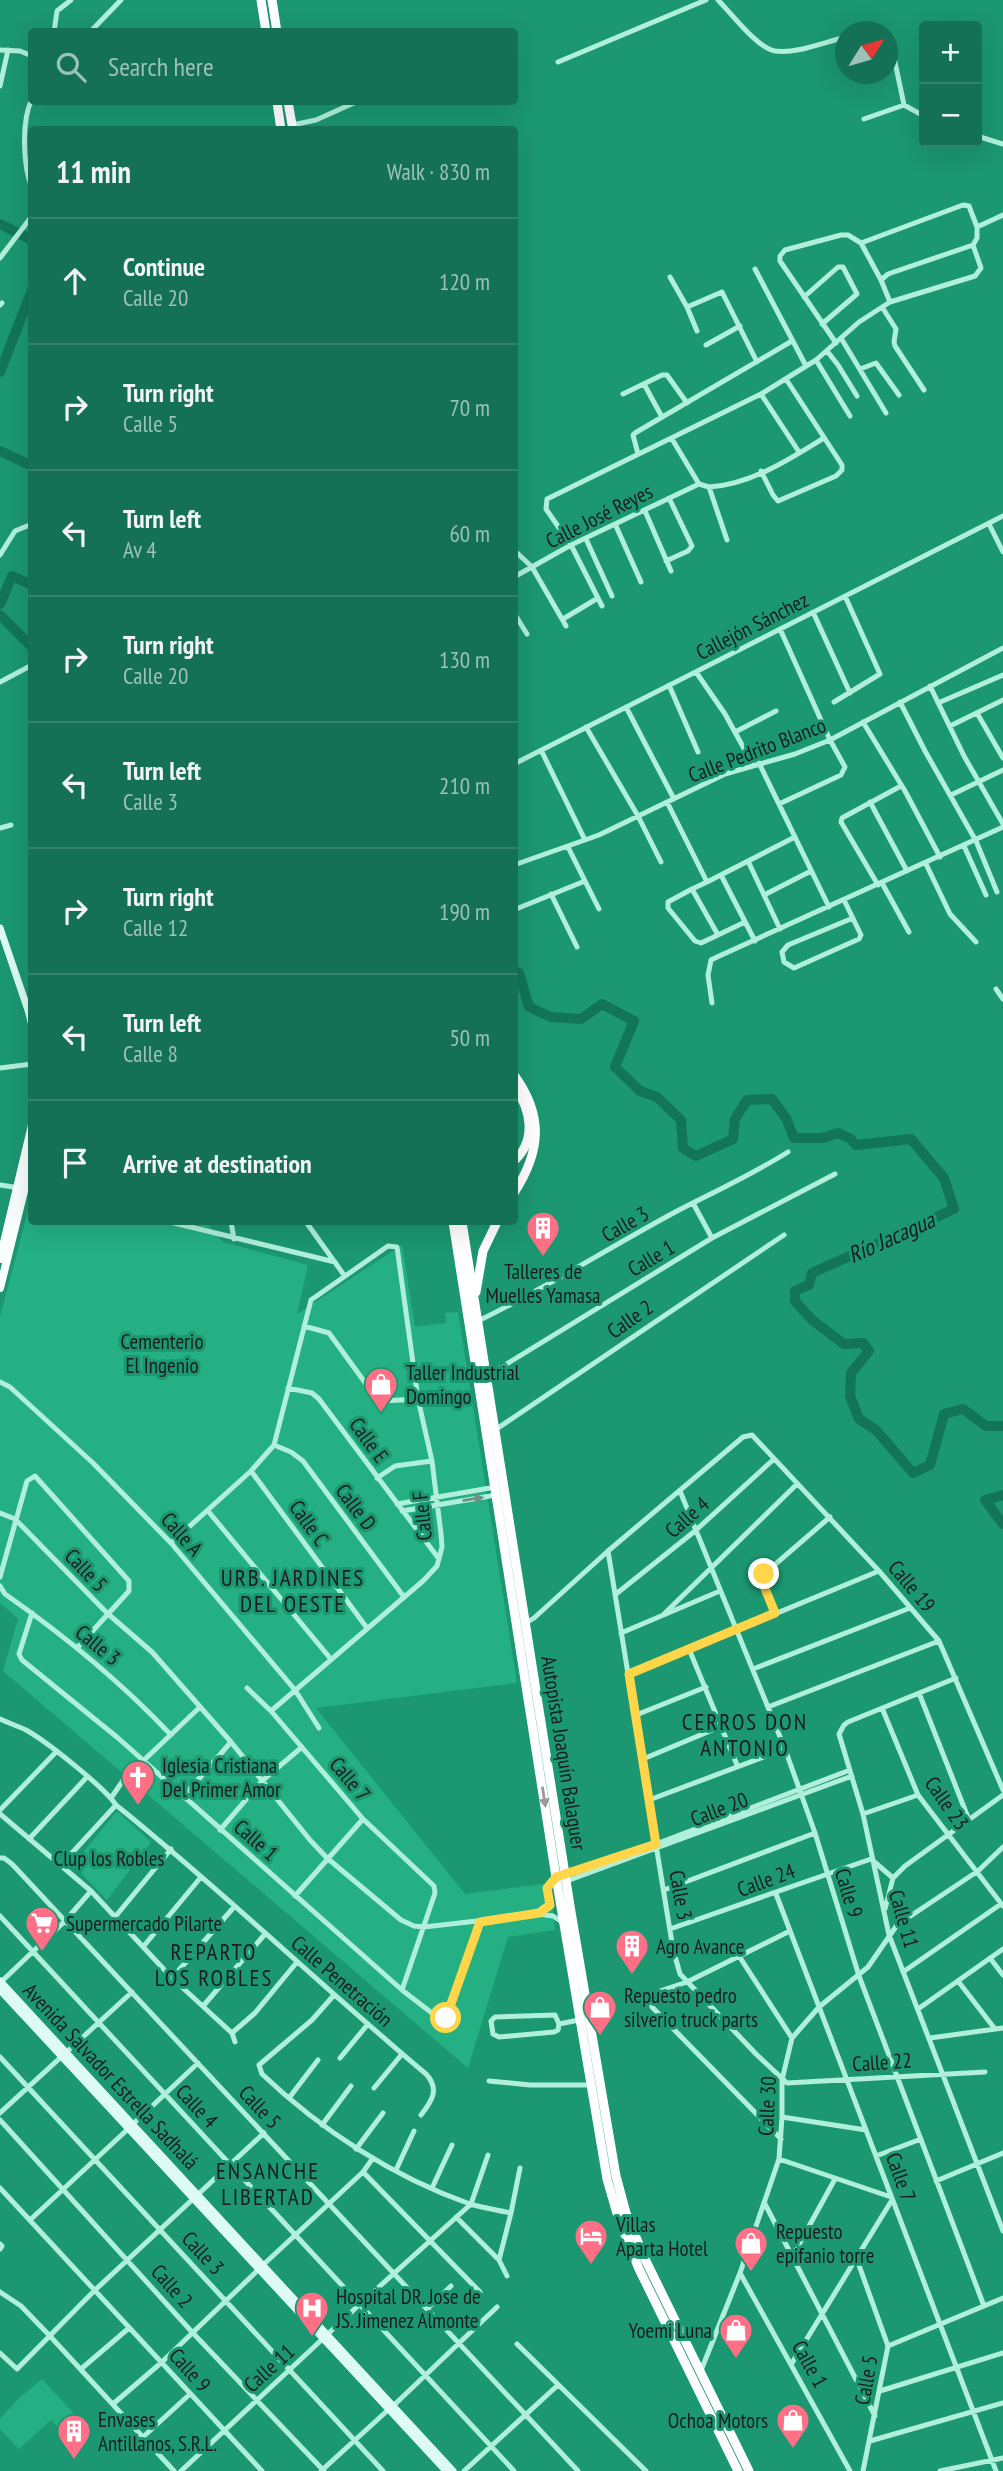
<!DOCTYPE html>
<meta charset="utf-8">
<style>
:root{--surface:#147155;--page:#1d765b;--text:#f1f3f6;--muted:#9dc2b9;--line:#33836c}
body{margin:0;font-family:"PT Sans Narrow",sans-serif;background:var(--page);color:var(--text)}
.controls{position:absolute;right:21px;top:21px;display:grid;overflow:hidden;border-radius:7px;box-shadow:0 7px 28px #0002}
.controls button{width:63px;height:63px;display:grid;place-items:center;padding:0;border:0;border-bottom:2px solid var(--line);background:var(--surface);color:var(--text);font:35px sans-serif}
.compass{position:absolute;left:835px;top:21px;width:63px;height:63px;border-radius:50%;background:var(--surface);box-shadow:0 7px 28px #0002;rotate:53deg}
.stop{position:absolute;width:21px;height:21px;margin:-16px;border:5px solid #ffd54a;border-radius:50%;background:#fff}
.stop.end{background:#ffd54a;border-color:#fff;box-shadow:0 2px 7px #0008}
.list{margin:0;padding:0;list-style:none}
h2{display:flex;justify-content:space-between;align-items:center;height:91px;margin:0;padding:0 28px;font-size:30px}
h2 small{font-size:23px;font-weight:400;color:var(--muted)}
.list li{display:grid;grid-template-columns:46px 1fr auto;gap:21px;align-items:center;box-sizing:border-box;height:126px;padding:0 28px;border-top:2px solid var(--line)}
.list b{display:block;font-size:26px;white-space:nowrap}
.list p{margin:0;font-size:23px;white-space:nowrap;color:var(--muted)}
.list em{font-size:23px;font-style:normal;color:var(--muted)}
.icon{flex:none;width:38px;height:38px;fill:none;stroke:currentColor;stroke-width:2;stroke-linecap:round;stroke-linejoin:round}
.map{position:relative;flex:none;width:1003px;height:2471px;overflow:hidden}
.search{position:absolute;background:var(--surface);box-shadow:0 7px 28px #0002;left:28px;top:28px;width:490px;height:77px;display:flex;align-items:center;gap:18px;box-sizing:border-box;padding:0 24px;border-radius:7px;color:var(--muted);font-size:26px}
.panel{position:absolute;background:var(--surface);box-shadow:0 7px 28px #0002;left:28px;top:126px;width:490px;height:1099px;border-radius:7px}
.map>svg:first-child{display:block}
.green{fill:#24b083}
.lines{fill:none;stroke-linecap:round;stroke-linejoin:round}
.river{stroke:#127558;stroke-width:10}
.street{stroke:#b0f0db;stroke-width:5}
.secondary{stroke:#ddfbf2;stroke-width:7}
.primary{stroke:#f9fffd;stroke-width:8}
.highway{stroke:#fff;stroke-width:9}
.oneway{fill:#6e9186}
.oneway2{fill:#999}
.route{stroke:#ffd54a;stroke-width:9}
.labels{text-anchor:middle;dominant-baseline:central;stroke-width:6;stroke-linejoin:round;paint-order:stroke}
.street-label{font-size:21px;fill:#1d1d1d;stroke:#1b9771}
.poi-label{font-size:21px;fill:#1d1d1d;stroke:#1b9771;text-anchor:start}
.park-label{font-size:21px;fill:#1b1d1c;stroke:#1b9771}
.water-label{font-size:23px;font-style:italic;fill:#1a1c1c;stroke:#1b9771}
.neighbourhood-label{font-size:23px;letter-spacing:2px;fill:#1d1d1d;stroke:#1b9771}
</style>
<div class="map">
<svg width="1003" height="2471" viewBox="0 0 1003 2471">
<rect width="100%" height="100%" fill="#1b9771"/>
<!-- green -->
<path class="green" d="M31,1199L32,1222H206L223,1242L308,1265L297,1314L402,1245L415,1327L446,1323L445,1313L458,1312L517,1683L316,1708L465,1894L550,1883L555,1930L508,1937L468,2068L3,1671L18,1619L0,1603V1317Z
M117,1811L151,1842L107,1900L73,1865Z
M42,2379L87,2428L65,2447L63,2445L69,2439L51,2420L19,2449L0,2429V2419L18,2399Z"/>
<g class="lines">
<!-- river -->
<path class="river" d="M0,224L32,240
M0,372L32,290
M0,451L32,466
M0,604L12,576L32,585
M0,615L32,647
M514,970L519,973L529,1007L551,1017L581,1019L602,1004L634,1021L615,1067L640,1091L657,1097L681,1120L683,1148L696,1156L733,1139L735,1119L747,1100L772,1099L786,1118L794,1138H823L838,1133L851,1139L856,1145L911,1139L944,1178L954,1209L812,1273L809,1285L795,1291V1301L812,1320L844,1344L863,1343L869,1351L851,1373L850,1396L859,1419L876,1430L913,1473L930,1465L944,1414L963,1409L986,1426H1003
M1003,1495L985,1500L1003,1524"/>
<!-- street -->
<path class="street" d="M718,0C731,13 757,48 775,51C797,54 824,42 846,37
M54,32L57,11L71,0
M90,32L121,0
M871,32H872
M888,36L891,43L904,105L924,116
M0,50L20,51L32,56
M558,62L706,0
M0,86L8,50
M32,99C21,121 23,166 32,188
M864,119L904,105
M292,125L316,120L356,102
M977,136L1003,144
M0,258L32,216
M755,269L806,366
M670,277L687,307
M881,280L861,243L963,205L969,206L977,227
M804,297L838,267H843L857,294L822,324
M890,302L881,280L888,274L973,245
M0,305L2,303
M882,307L896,329L894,342L895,346L924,390
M697,331L687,307L722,292L757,362
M841,338L886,413
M836,343L780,261V256L785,250L841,235H848L861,243
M706,345L740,326
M827,351L838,365L857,396
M816,360L850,416
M860,369L876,363L899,395
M644,384L662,417
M623,394L662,375H667L687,403
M761,394L799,452
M672,439L699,484L709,487L727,540
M638,454L633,435L635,433L792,341
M761,471L773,495L778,501L836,476L842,470V465L786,379
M709,487C750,485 790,459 824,438
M645,511L671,571
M989,524L1003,552
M616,526L641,582
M586,539L612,596
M514,550L532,567L566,626
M0,555L15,531L32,524
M666,561L688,551L692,546L669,498
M514,577L571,545L699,484
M602,606L571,545L546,509L547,499L761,394L816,360L859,322L890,302L975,276L981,268L973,245L977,238V227L1003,215
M813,612L850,693
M514,613L527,634
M563,619L598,598
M696,672L725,714L753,765
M0,682L32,665
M669,685L698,752
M930,686L964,756L1003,824
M834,702L880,674L845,596
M900,702L925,751L976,841L997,892
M938,703L1003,675
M626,707L674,799
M977,713L1003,758
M863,722L905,791L940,857
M950,726L1003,700
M586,727L638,816L661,862
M735,732L776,711
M541,750L585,840
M759,763L829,907
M514,764L1003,516
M951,795L1003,770
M667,802L707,882L795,837
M870,802L907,871
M779,804L841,775L845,767L830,740L780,629
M0,828L11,825
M964,846L986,895
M568,847L599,909
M748,861L780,929
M926,864L950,914L976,942
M514,865L599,835L725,774L795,754L830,740L1003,648
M721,875L755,941
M707,882L692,889L718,935L745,922
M882,883L909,932
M878,885L841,822L842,818L901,786
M692,889L668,902V908L695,941L701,943L718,935
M551,894L577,947
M764,895L811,871
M844,900L861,935L859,939L794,968L784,962L782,952L788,945L853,918
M516,909L585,881
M996,989L1003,999
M712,1003L708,975L711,960L717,957L1003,827
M0,1068L32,1064
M0,1185L20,1188
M693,1203L712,1238
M170,1222L335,1262
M231,1222L234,1239
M306,1222L344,1275
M478,1321C547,1288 611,1246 679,1210C716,1191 753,1174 788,1152
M304,1326L329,1333L377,1399L382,1401L418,1399
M487,1376L712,1238L835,1174
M0,1382L10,1387L93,1463L171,1543L295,1690L319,1728
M288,1388L312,1393L319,1399L439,1559
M495,1430L784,1235
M274,1445L291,1452L303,1461L404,1597
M251,1471L367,1628
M377,1478L395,1466L432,1461
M680,1491L785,1749L815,1833L859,1976L984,2306
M397,1504L496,1487
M208,1511L330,1658
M402,1511L496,1495
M0,1513L15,1519L107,1613L152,1652L231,1742L310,1840L327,1858L401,1920L414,1926L424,1927L539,1914L553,1916L562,1922
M171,1543L251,1471L274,1445L311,1300L388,1246L397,1247L418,1399L432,1461L441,1534L442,1547L437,1566L423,1581L271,1711
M608,1551L673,1949L680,1974L756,2054L787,2083L985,2072
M0,1577L27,1481L35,1476L129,1581V1591L77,1648
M0,1586L5,1594C65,1636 121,1682 171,1735
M616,1594L695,1531L774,1459
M32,1613L19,1654L22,1660L118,1738L402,1990L441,2020L447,2015L480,1922
M775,1613L764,1586V1574L830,1517
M664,1614L797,1484
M526,1623L534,1618L608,1551L743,1437L752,1435L879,1571L939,1641L1003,1790
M621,1633L720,1591
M689,1649L737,1765
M753,1669L910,1608
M629,1674L879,1571
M956,1678L848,1722L844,1725L839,1734L863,1814L889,1935L1003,2231
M247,1688L271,1711L363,1819L434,1886L435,1893L402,1990
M919,1693L969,1820
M768,1707L939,1641
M882,1708L918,1795L1003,1906
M636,1715L706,1687
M0,1719C8,1723 18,1726 26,1730C46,1741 104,1787 116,1805C223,1891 321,1986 426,2074C440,2089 432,2101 421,2115
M643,1759L722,1726
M183,1797L231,1742
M111,1798L124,1779L200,1707
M649,1800L785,1749
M0,1810L56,1752
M0,1814L91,1891L172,1978L232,2033L235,2042
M863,1814L918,1795
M220,1830L262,1781L302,1747
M29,1839L87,1777
M0,1858H4L12,1864L578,2471
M60,1866L116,1805
M565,1875L656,1844L850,1770
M564,1882L852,1776
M664,1890L815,1833
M776,1894L996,2471
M295,1896L363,1819
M885,1909L893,1878L905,1866L1003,1795
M539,1914L550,1905L547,1888L555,1877
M0,1916L514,2471
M115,1917L171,1849
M670,1929L871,1859L893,1878
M143,1947L201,1877
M739,1956L792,2038
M990,1958L1003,1975
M903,1972L1001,1904
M172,1978L234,1907
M958,1981L995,2029
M0,1983L65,1921L91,1891
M334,1995L312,2020L259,2065L262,2074C321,2130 393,2177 470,2204C483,2208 498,2210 511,2213
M204,2005L265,1934
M918,2009L1003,1949
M555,2015L559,2024L558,2030L554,2032L499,2037L493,2034L491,2021L495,2017Z
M559,2024L579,2020
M232,2033L255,2013L297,1962
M930,2038L1003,2028
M0,2057L383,2471
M340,2058L368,2024
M489,2081L530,2085H590
M374,2088L402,2054
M289,2098L318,2060
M0,2113L132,1992
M782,2117L866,2130
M0,2120L192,2332L324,2471
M132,2125L198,2063
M322,2125L351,2086
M781,2139L652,2007L650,1998L654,1993L687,1982L790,1931
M356,2149L383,2113
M876,2156L921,2139
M779,2159L891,2197
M396,2170L414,2131
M363,2172L480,2292
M936,2181L1003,2153
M0,2188L262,2471
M432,2188L452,2145
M765,2204L875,2416
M456,2217L499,2260L507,2276
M30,2220L128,2129
M0,2244L2,2246L0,2249
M792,2257L835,2179
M856,2257L888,2346L863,2471
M499,2260L511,2213L520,2168
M263,2265L363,2172L373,2158
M740,2273L850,2471
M0,2292L21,2306L49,2335L174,2471
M427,2309L451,2286
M517,2344L646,2471
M888,2346L1003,2298
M0,2353L17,2369L94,2291L264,2133
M792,2363L892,2200
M81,2369L129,2328
M700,2373L740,2273L779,2159L782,2117V2080L792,2038L819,2007L868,1967L897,1925L978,1871L1003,1847
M880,2391L1003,2353
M113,2404L162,2362L258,2270
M393,2406L497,2307
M143,2437L190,2394
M870,2441L1003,2403
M181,2471L360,2304L471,2204L488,2155
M321,2471L388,2410
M464,2471L558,2385
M940,2471L1003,2458"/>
<!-- secondary -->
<path class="secondary" d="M0,928L28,1010L32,1026
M0,1981L453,2471
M0,1990L446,2471"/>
<!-- primary -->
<path class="primary" d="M0,1259L32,1125
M0,1288L32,1159"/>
<!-- highway -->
<path class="highway" d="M261,0L266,32
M272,0L277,32
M277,102L281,130
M288,102L293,130
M514,1075C544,1116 541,1151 514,1193
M514,1086C531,1109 537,1140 514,1161
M453,1222L556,1877L607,2179L618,2217L639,2269L738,2471
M462,1222L571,1912L616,2176L626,2213L645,2259L749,2471
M476,1292L483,1251L497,1222"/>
</g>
<!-- one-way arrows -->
<defs><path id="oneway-solid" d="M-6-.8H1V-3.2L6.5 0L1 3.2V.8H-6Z" transform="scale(1.75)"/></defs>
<use class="oneway" href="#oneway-solid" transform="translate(473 1499) rotate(-9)"/>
<use class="oneway2" href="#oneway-solid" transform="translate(544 1797) rotate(81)"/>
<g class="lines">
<!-- route -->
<path class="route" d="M446,2018L480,1922L539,1913L550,1905L547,1888L556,1877L656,1844L629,1674L775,1613L764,1586V1574"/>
</g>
<!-- icons -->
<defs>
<symbol id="building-pin" viewBox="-11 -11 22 30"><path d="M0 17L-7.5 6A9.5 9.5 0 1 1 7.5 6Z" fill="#ff6f86" stroke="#1b9771"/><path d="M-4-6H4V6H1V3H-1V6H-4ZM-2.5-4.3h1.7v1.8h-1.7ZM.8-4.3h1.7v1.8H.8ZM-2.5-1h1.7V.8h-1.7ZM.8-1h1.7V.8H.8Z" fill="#fff"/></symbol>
<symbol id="shop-pin" viewBox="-11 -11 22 30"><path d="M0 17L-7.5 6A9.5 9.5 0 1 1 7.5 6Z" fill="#ff6f86" stroke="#1b9771"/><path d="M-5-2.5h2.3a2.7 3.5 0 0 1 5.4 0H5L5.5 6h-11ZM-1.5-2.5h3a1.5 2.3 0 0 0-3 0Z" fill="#fff"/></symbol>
<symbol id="church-pin" viewBox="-11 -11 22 30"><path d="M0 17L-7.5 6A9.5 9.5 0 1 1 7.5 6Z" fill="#ff6f86" stroke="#1b9771"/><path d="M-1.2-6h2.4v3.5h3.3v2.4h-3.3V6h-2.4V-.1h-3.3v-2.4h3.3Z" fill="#fff"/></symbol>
<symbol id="supermarket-pin" viewBox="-11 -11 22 30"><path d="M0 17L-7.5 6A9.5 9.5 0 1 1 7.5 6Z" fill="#ff6f86" stroke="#1b9771"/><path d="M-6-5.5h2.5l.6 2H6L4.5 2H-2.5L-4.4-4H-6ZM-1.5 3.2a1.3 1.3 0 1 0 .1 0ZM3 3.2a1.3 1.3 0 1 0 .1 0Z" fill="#fff"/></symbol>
<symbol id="hotel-pin" viewBox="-11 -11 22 30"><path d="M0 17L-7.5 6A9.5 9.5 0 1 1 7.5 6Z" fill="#ff6f86" stroke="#1b9771"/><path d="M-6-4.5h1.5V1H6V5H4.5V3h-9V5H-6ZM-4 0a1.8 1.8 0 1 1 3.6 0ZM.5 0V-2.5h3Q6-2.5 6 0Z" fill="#fff"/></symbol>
<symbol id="hospital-pin" viewBox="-11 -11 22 30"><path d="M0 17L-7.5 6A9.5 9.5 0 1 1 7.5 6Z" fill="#ff6f86" stroke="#1b9771"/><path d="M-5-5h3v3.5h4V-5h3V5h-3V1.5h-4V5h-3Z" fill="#fff"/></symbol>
</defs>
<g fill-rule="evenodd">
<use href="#building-pin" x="524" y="1209" width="38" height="52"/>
<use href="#shop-pin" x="362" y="1365" width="38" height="52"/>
<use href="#church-pin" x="119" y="1758" width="38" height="52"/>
<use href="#supermarket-pin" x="23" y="1904" width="38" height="52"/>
<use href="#building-pin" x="613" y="1927" width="38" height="52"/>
<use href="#shop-pin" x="581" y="1988" width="38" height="52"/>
<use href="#hotel-pin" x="572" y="2217" width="38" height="52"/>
<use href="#shop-pin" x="732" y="2224" width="38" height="52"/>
<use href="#hospital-pin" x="293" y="2289" width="38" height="52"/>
<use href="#shop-pin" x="717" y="2311" width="38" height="52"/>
<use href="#shop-pin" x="774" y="2401" width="38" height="52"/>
<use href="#building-pin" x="55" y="2412" width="38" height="52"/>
</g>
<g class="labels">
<!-- street labels -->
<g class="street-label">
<text transform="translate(599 516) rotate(-27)">Calle José Reyes</text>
<text transform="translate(752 626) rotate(-27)">Callejón Sánchez</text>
<text transform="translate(757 750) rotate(-21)">Calle Pedrito Blanco</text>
<text transform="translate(625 1224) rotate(-30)">Calle 3</text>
<text transform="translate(651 1258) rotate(-31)">Calle 1</text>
<text transform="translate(630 1319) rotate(-35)">Calle 2</text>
<text transform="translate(369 1440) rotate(54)">Calle E</text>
<text transform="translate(356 1507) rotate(53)">Calle D</text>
<text transform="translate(422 1516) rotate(-96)">Calle F</text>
<text transform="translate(687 1517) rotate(-41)">Calle 4</text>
<text transform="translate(309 1523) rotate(54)">Calle C</text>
<text transform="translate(182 1534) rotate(48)">Calle A</text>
<text transform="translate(86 1570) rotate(46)">Calle 5</text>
<text transform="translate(912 1586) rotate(50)">Calle 19</text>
<text transform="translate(98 1645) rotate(39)">Calle 3</text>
<text transform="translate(564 1753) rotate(81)">Autopista Joaquín Balaguer</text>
<text transform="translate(350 1779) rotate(50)">Calle 7</text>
<text transform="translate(947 1803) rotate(55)">Calle 23</text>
<text transform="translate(719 1809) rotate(-21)">Calle 20</text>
<text transform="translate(256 1840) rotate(41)">Calle 1</text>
<text transform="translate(766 1880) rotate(-20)">Calle 24</text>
<text transform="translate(849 1893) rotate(73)">Calle 9</text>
<text transform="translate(681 1895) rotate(80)">Calle 3</text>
<text transform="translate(904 1919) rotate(74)">Calle 11</text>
<text transform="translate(342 1981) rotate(41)">Calle Penetración</text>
<text transform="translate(882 2062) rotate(-4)">Calle 22</text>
<text transform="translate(111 2076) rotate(47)">Avenida Salvador Estrella Sadhalá</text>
<text transform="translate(197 2106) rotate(47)">Calle 4</text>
<text transform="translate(767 2106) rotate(-87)">Calle 30</text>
<text transform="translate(260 2107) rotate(47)">Calle 5</text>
<text transform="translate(901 2177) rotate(70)">Calle 7</text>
<text transform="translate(203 2253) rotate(47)">Calle 3</text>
<text transform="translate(172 2286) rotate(48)">Calle 2</text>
<text transform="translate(810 2364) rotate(61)">Calle 1</text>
<text transform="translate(269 2368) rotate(-42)">Calle 11</text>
<text transform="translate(190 2370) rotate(48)">Calle 9</text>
<text transform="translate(866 2380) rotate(-80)">Calle 5</text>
</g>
<!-- poi labels -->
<g class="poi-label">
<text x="543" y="1271" text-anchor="middle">Talleres de<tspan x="543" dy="24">Muelles Yamasa</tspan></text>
<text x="406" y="1372">Taller Industrial<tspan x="406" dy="24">Domingo</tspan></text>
<text x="162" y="1765">Iglesia Cristiana<tspan x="162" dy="24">Del Primer Amor</tspan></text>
<text x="66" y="1923">Supermercado Pilarte</text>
<text x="656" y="1946">Agro Avance</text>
<text x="624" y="1995">Repuesto pedro<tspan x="624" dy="24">silverio truck parts</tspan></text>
<text x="616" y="2224">Villas<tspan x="616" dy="24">Aparta Hotel</tspan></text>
<text x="776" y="2231">Repuesto<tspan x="776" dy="24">epifanio torre</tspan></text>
<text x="336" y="2296">Hospital DR. Jose de<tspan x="336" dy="24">JS. Jimenez Almonte</tspan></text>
<text x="712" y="2330" text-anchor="end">Yoemi Luna</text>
<text x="98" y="2419">Envases<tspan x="98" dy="24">Antillanos, S.R.L.</tspan></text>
<text x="768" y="2420" text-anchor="end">Ochoa Motors</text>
</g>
<!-- park labels -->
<g class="park-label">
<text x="162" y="1341">Cementerio<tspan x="162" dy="24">El Ingenio</tspan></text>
<text x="109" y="1858">Clup los Robles</text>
</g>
<!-- water labels -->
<g class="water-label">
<text transform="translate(891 1237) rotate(-24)">Río Jacagua</text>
</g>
<!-- neighbourhood labels -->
<g class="neighbourhood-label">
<text x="293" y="1577">URB. JARDINES<tspan x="293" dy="26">DEL OESTE</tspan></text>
<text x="745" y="1721">CERROS DON<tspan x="745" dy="26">ANTONIO</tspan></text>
<text x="214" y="1951">REPARTO<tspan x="214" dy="26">LOS ROBLES</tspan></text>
<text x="268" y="2170">ENSANCHE<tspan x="268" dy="26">LIBERTAD</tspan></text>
</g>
</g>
</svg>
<div class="controls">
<button>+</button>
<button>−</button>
</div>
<svg class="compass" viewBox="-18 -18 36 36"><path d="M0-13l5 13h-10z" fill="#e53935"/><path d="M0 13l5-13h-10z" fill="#9dc2b9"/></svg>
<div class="stop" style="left:446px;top:2018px"></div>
<div class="stop end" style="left:764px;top:1574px"></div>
<div class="search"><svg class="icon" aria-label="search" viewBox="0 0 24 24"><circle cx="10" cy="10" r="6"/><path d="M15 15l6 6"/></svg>Search here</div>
<section class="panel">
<h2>11 min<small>Walk · 830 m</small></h2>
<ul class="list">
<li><svg class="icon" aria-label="ahead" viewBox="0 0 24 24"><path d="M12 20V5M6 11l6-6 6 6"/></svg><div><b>Continue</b><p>Calle 20</p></div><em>120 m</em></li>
<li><svg class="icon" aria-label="right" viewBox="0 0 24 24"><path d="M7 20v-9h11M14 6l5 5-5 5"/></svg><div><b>Turn right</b><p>Calle 5</p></div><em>70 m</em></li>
<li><svg class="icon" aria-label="left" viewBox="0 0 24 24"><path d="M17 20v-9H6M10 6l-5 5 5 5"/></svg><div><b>Turn left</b><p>Av 4</p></div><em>60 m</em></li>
<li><svg class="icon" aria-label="right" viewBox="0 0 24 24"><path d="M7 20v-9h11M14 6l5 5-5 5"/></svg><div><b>Turn right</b><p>Calle 20</p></div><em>130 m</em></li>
<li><svg class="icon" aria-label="left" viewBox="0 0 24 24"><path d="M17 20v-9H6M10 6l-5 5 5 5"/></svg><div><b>Turn left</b><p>Calle 3</p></div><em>210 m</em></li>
<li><svg class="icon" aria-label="right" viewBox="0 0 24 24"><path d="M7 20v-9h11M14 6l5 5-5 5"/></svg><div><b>Turn right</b><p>Calle 12</p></div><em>190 m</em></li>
<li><svg class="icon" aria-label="left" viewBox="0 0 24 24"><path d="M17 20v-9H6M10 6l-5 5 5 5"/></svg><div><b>Turn left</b><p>Calle 8</p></div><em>50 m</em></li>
<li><svg class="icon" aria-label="arrive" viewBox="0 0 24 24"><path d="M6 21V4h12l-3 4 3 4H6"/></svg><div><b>Arrive at destination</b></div></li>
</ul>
</section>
</div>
